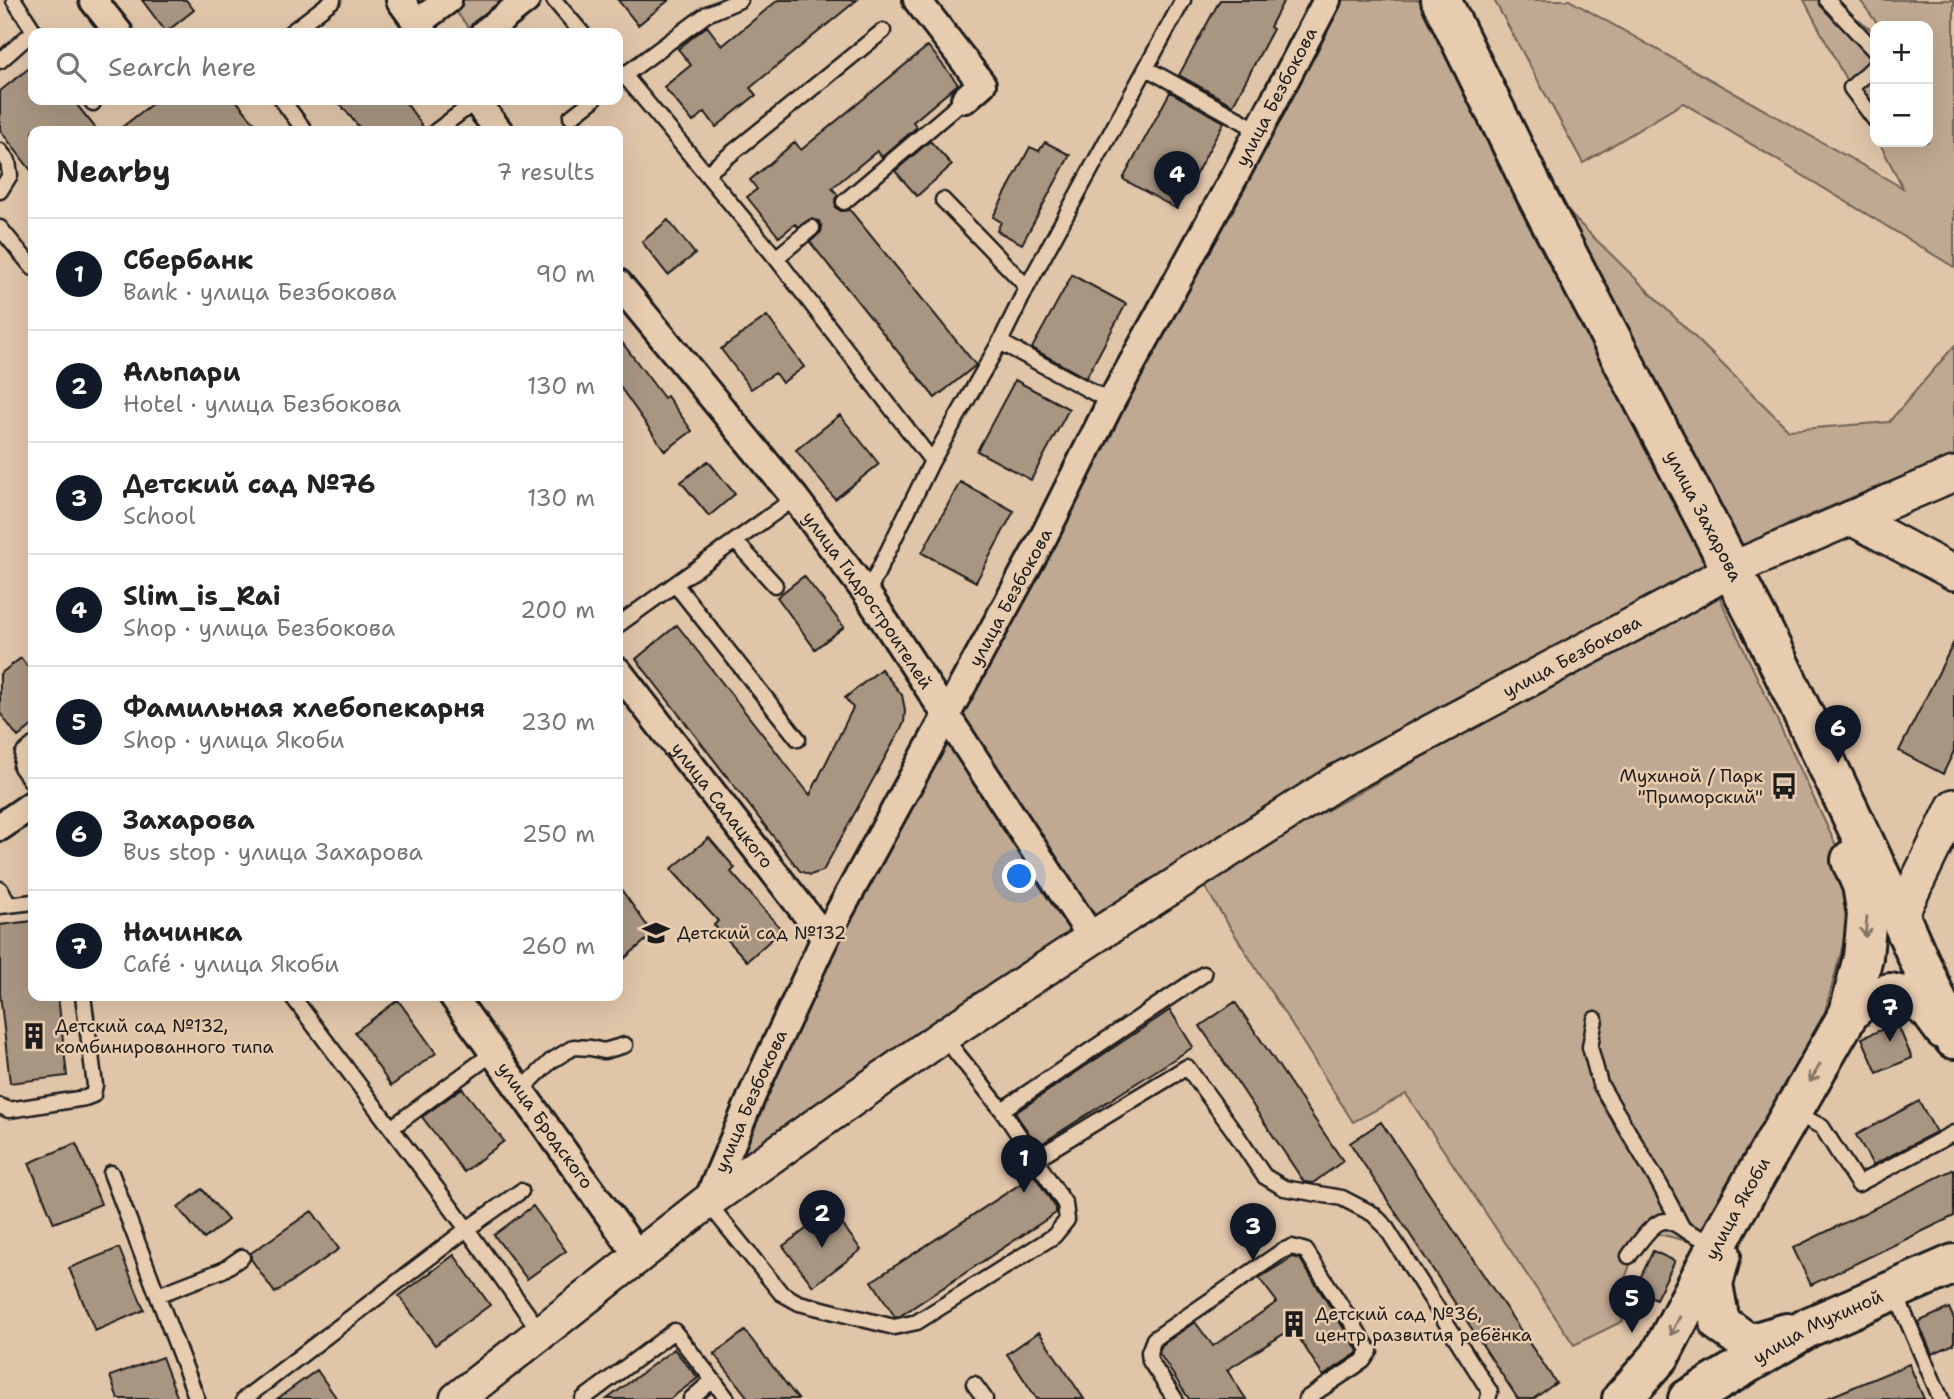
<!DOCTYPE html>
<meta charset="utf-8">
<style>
:root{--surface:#fff;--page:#f6f6f6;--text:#222;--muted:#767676;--line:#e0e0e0;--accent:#111827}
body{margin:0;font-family:"Shantell Sans",sans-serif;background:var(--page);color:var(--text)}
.controls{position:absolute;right:21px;top:21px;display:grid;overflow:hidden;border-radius:14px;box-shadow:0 7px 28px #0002}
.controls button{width:63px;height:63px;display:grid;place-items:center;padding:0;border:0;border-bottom:2px solid var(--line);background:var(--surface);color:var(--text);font:35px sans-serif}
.you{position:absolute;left:1020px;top:877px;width:24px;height:24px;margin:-18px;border:5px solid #fff;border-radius:50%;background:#1a73e8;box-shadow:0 0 0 10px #1a73e833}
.badge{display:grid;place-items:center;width:46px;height:46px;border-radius:50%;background:var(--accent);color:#fff;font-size:23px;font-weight:700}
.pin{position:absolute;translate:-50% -58px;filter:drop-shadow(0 2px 4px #0008)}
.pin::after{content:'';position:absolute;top:37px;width:24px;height:21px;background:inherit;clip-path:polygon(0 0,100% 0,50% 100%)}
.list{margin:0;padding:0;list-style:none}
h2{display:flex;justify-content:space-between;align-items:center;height:91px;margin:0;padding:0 28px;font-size:30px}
h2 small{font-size:23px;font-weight:400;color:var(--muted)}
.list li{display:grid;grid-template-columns:46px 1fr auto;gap:21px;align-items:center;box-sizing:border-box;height:112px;padding:0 28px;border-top:2px solid var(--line)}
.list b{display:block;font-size:26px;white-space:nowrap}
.list p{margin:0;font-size:23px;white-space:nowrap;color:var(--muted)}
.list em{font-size:23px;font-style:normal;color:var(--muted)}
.icon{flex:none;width:38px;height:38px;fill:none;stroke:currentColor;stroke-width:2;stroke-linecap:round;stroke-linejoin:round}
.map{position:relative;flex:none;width:1954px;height:1399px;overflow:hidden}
.search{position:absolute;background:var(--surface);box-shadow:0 7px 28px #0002;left:28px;top:28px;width:595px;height:77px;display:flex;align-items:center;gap:18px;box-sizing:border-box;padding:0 24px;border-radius:14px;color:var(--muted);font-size:26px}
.panel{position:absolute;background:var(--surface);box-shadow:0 7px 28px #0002;left:28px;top:126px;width:595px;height:875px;border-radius:14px}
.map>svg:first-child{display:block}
.green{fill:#c0a992;stroke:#6e6257;stroke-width:2}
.building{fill:#a99682;stroke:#1c1c1c;stroke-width:2}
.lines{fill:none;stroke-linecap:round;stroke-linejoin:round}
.service-casing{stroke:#1c1c1c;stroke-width:19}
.minor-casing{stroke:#1c1c1c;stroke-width:32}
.tertiary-casing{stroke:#1c1c1c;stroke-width:38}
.secondary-casing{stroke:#1c1c1c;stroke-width:44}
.service{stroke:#e8ccaf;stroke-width:14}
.minor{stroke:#e8ccaf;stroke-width:26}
.tertiary{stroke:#e8ccaf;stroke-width:33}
.secondary{stroke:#e8ccaf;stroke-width:38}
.oneway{stroke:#827466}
.labels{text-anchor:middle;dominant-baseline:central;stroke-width:5;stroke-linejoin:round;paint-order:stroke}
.street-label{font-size:18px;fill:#1c1c1c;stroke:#e8ccaf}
.poi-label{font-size:18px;fill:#1c1c1c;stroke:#e8ccaf;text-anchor:start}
</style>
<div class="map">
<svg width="1954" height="1399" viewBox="0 0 1954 1399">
<rect width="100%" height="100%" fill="#e0c5a9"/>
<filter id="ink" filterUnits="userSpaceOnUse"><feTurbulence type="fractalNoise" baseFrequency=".0143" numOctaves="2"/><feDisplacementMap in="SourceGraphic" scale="14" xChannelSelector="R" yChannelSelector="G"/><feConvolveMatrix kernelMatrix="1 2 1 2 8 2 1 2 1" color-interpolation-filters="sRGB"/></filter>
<g filter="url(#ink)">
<!-- green -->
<path class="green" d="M455,0H517L473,33L450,4Z
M1327,0H1441L1732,569L1338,781L707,1202L754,1091Z
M1494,0H1569L1903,188L1879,142H1928V26H1879L1860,0H1954V267L1683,103L1583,163Z
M1804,0H1833L1875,33V135Z
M1563,207L1789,430L1889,422L1954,346V455L1786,525L1740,548Z
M1717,592L1849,873L1852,912L1824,1015L1699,1244L1643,1230L1617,1300L1623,1321L1574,1345L1406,1094L1353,1122L1201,881Z"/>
<!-- building -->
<path class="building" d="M142,0H186L194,10L166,32Z
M618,0H669L638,25Z
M778,0H857L750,88L756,95L716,127L705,112L693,122L664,87L691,65L678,49L707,26L722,46Z
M1220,0H1284L1270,27L1273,29L1233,105L1179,75Z
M928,46L958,84L913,122L917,127L882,157L877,151L832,188L838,195L835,199L836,208L841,211L850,210L976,365L935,398L810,242L821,232L822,227L819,221L810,219L798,227L795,224L779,237L747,197L757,189L750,180L795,142L801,150Z
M33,65V100H73L98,131H33V173L0,130V91Z
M1170,92L1224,122L1177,209L1123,179Z
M157,100H236L261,131H117Z
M337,100H404L426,131H362Z
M930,141L952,165L917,196L895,171Z
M1045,142L1070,155L1022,244L997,231L1001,222L993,217L1030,147L1039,151Z
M668,220L695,254L668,275L642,242Z
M1072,275L1126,304L1086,378L1032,348Z
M767,316L804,367L782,383L775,373L751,389L721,349Z
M618,337L664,398L667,396L692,431L665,451L618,384Z
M1015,380L1069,409L1031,480L977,451Z
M840,415L879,464L835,499L796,450Z
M708,461L735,494L709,516L681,482Z
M960,482L1014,511L976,582L922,553Z
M804,576L844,627L815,649L777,597Z
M677,625L810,795L853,708L845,698L881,669L902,695L905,710L904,723L823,871L810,875L800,871L636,659Z
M1954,642V751L1943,774L1899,751Z
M21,658L33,674V725L18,737L0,713V674Z
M709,838L735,868L731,872L782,930L747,961L714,925L718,921L671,869Z
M618,885L653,934L618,964Z
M33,921V996H58L67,1076L10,1083L0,993V925Z
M398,1000L436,1053L391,1086L355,1032Z
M1235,1002L1343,1161L1313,1183L1304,1182L1200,1026Z
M1170,1010L1193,1047L1038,1146L1015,1113Z
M1897,1023L1912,1058L1877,1073L1862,1038Z
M462,1088L504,1141L464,1172L422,1117Z
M1919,1101L1936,1132L1873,1165L1856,1135Z
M1381,1122L1556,1383L1533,1399H1518L1350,1143Z
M76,1143L101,1204L54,1223L29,1163Z
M1954,1169V1216L1811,1285L1793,1248Z
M1034,1175L1056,1208V1213L900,1316L895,1317L872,1281Z
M202,1189L228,1220L204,1239L178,1208Z
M533,1206L566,1251L527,1279L494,1235Z
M832,1210L861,1250L813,1286L783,1246Z
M312,1211L339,1249L275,1293L251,1259V1253Z
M119,1248L144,1310L95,1331L69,1268Z
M1653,1251L1675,1261L1656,1299L1635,1289Z
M454,1255L490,1305L435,1345L399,1296Z
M1293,1257L1300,1259L1358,1351L1356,1354L1323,1376L1293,1328L1227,1370L1246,1399H1189L1159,1353L1162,1345L1195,1322L1213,1346L1277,1302L1259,1278Z
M1949,1308L1954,1319V1344L1932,1354L1918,1322Z
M745,1331L798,1399H749L714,1354Z
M1039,1332L1084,1399H1037L1007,1354Z
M674,1349L698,1378L670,1399H607Z
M162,1357L178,1399H118L110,1376Z
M1909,1364L1924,1399H1825Z
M317,1370L337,1399H277Z"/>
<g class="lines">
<defs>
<path id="service" d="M554,0L582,33
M1827,0L1875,51
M290,33L333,0
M0,61L34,31L14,0
M1875,66L1851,88L1875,120
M1146,68L1258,130
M618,70L624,75L776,258L932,461
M619,79L707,14L740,0
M91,100L93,103
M282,100L305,131
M571,117L593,100
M436,131L476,101
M0,151L8,161L10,175L0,191
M706,174L883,31
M943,200L1027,287
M844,202L965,99
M0,228L33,268
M776,258L812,228
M1000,342L1111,402
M736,542L775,585
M675,584L798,739
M867,594L932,461L1000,342L1027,287L1183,0
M618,625L795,498
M33,745L23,754L21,767L33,784
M0,889L9,905
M0,906L33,902
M292,996L467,1229L541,1333
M1595,1019L1590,1047L1600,1084L1660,1185L1683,1229L1716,1245
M943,1036L1002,1110L1035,1159L1187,1067L1234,1131L1264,1176L1284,1188L1342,1198L1373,1214L1385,1226L1490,1392L1488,1399
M520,1091L551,1061L574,1047L591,1048L604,1051L625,1045
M0,1106L9,1110L85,1098L93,1095L95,1085L83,996
M1002,1110L1204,974
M1794,1112L1822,1127L1858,1184L1954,1133
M391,1128L493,1053
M111,1173L197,1399
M707,1202L781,1293L799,1303L894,1327L917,1322L1054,1236L1067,1220L1065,1204L1035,1159
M1629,1256C1637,1246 1653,1220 1666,1221C1671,1221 1677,1225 1682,1228
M1894,1290L1941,1399
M158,1295L223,1270L242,1257
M713,1380L727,1399
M974,1384L985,1399
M244,1399L467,1229L521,1191
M583,1399L674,1331L713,1380L691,1399
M1175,1399L1150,1361L1149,1352L1154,1339L1282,1251L1292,1247L1306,1251L1370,1351L1363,1361L1306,1399"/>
<g id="minor">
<path d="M93,0L119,33"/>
<path d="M400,0L424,33"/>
<path d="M917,0L982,84L965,99"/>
<path d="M417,23L448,0"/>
<path d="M484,33L526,0"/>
<path d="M475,100L499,131"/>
<path id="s1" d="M618,283L795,498L867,594L1092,938"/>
<path id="s2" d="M618,671L825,938"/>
<path d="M0,827L33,804"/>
<path id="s3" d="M453,996L639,1257"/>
<path id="s4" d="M707,1202L754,1091L825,938L1044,536L1111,402L1239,168L1327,0"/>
</g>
<g id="tertiary">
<path d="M1851,518L1954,573"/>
<path d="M1900,917L1954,806"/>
<path id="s5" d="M457,1399L707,1202L796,1139L943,1036L1092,938L1338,781L1673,603L1732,569L1954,474"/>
</g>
<g id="secondary">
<path id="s6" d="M1441,0L1536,194L1761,626L1900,917L1954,1039"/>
<path d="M1849,1013L1863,1000L1890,993L1913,998L1930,1011L1944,1030"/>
<path d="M1721,1254L1713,1284L1720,1323L1749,1344L1787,1333"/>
<path id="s7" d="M1622,1399L1660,1356L1729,1222L1849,1013L1863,957L1867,915L1862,885L1851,860"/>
<path id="s8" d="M1688,1399L1809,1327L1954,1264"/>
</g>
</defs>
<!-- service casing -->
<use href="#service" class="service-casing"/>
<!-- minor casing -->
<use href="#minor" class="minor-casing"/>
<!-- tertiary casing -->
<use href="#tertiary" class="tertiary-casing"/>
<!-- secondary casing -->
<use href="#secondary" class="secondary-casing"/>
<!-- service -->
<use href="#service" class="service"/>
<!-- minor -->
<use href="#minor" class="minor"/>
<!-- tertiary -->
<use href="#tertiary" class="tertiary"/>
<!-- secondary -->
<use href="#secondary" class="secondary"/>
</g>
<!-- one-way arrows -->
<defs><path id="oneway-shaft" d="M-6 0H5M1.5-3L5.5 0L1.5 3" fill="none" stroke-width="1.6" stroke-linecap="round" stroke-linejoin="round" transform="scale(1.75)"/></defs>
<g class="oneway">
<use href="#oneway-shaft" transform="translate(1866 927) rotate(95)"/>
<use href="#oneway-shaft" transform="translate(1815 1073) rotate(120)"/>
<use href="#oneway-shaft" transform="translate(1675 1326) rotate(117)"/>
</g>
</g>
<!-- icons -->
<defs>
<symbol id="bus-bare" viewBox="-9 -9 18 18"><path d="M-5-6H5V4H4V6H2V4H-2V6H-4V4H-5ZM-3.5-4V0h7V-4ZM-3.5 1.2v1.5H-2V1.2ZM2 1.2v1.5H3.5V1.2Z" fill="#1c1c1c" stroke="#e8ccaf" stroke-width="2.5" paint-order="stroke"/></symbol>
<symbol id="school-bare" viewBox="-9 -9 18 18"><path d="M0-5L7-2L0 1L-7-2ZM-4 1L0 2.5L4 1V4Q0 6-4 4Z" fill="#1c1c1c" stroke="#e8ccaf" stroke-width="2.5" paint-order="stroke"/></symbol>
<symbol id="building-bare" viewBox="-9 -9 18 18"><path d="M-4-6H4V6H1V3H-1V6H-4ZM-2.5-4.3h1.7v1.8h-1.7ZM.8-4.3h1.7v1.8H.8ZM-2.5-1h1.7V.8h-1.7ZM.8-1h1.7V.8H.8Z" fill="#1c1c1c" stroke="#e8ccaf" stroke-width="2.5" paint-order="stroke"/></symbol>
</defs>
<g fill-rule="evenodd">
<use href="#bus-bare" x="1765" y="767" width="38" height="38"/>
<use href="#school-bare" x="637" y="914" width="38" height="38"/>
<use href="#building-bare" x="15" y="1017" width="38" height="38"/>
<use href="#building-bare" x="1275" y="1305" width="38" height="38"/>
</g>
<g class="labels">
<!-- street labels -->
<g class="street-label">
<text stroke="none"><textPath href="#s4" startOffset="1244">улица Безбокова</textPath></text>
<text stroke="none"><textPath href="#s6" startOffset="579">улица Захарова</textPath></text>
<text stroke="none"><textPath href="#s4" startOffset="677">улица Безбокова</textPath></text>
<text stroke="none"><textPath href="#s1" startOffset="404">улица Гидростроителей</textPath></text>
<text stroke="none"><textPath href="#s5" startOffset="1342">улица Безбокова</textPath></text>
<text stroke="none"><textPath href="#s2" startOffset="170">улица Салацкого</textPath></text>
<text stroke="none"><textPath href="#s4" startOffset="110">улица Безбокова</textPath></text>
<text stroke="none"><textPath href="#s3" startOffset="159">улица Бродского</textPath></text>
<text stroke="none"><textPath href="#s7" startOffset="224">улица Якоби</textPath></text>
<text stroke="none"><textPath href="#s8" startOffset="149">улица Мухиной</textPath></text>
</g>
<!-- poi labels -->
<g class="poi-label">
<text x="1763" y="776" text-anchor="end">Мухиной / Парк<tspan x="1763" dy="21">"Приморский"</tspan></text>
<text x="677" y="933">Детский сад №132</text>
<text x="55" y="1026">Детский сад №132,<tspan x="55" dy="21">комбинированного типа</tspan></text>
<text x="1315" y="1314">Детский сад №36,<tspan x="1315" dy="21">центр развития ребёнка</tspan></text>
</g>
</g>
</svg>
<div class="controls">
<button>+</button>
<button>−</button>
</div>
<div class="you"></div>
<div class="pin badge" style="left:1024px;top:1193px">1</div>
<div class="pin badge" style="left:822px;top:1248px">2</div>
<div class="pin badge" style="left:1253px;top:1261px">3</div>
<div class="pin badge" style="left:1177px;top:209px">4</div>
<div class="pin badge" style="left:1632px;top:1333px">5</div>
<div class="pin badge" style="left:1838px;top:763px">6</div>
<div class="pin badge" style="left:1890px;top:1042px">7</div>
<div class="search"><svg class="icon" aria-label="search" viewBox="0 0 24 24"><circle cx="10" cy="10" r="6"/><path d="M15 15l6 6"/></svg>Search here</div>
<section class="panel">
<h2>Nearby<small>7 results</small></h2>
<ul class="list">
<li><span class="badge">1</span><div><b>Сбербанк</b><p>Bank · улица Безбокова</p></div><em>90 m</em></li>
<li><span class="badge">2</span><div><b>Альпари</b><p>Hotel · улица Безбокова</p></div><em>130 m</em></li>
<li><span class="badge">3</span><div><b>Детский сад №76</b><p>School</p></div><em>130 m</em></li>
<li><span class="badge">4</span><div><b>Slim_is_Rai</b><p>Shop · улица Безбокова</p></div><em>200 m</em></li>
<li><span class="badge">5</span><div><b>Фамильная хлебопекарня</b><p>Shop · улица Якоби</p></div><em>230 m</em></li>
<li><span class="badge">6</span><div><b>Захарова</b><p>Bus stop · улица Захарова</p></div><em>250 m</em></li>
<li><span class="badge">7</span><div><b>Начинка</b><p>Café · улица Якоби</p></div><em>260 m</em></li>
</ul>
</section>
</div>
